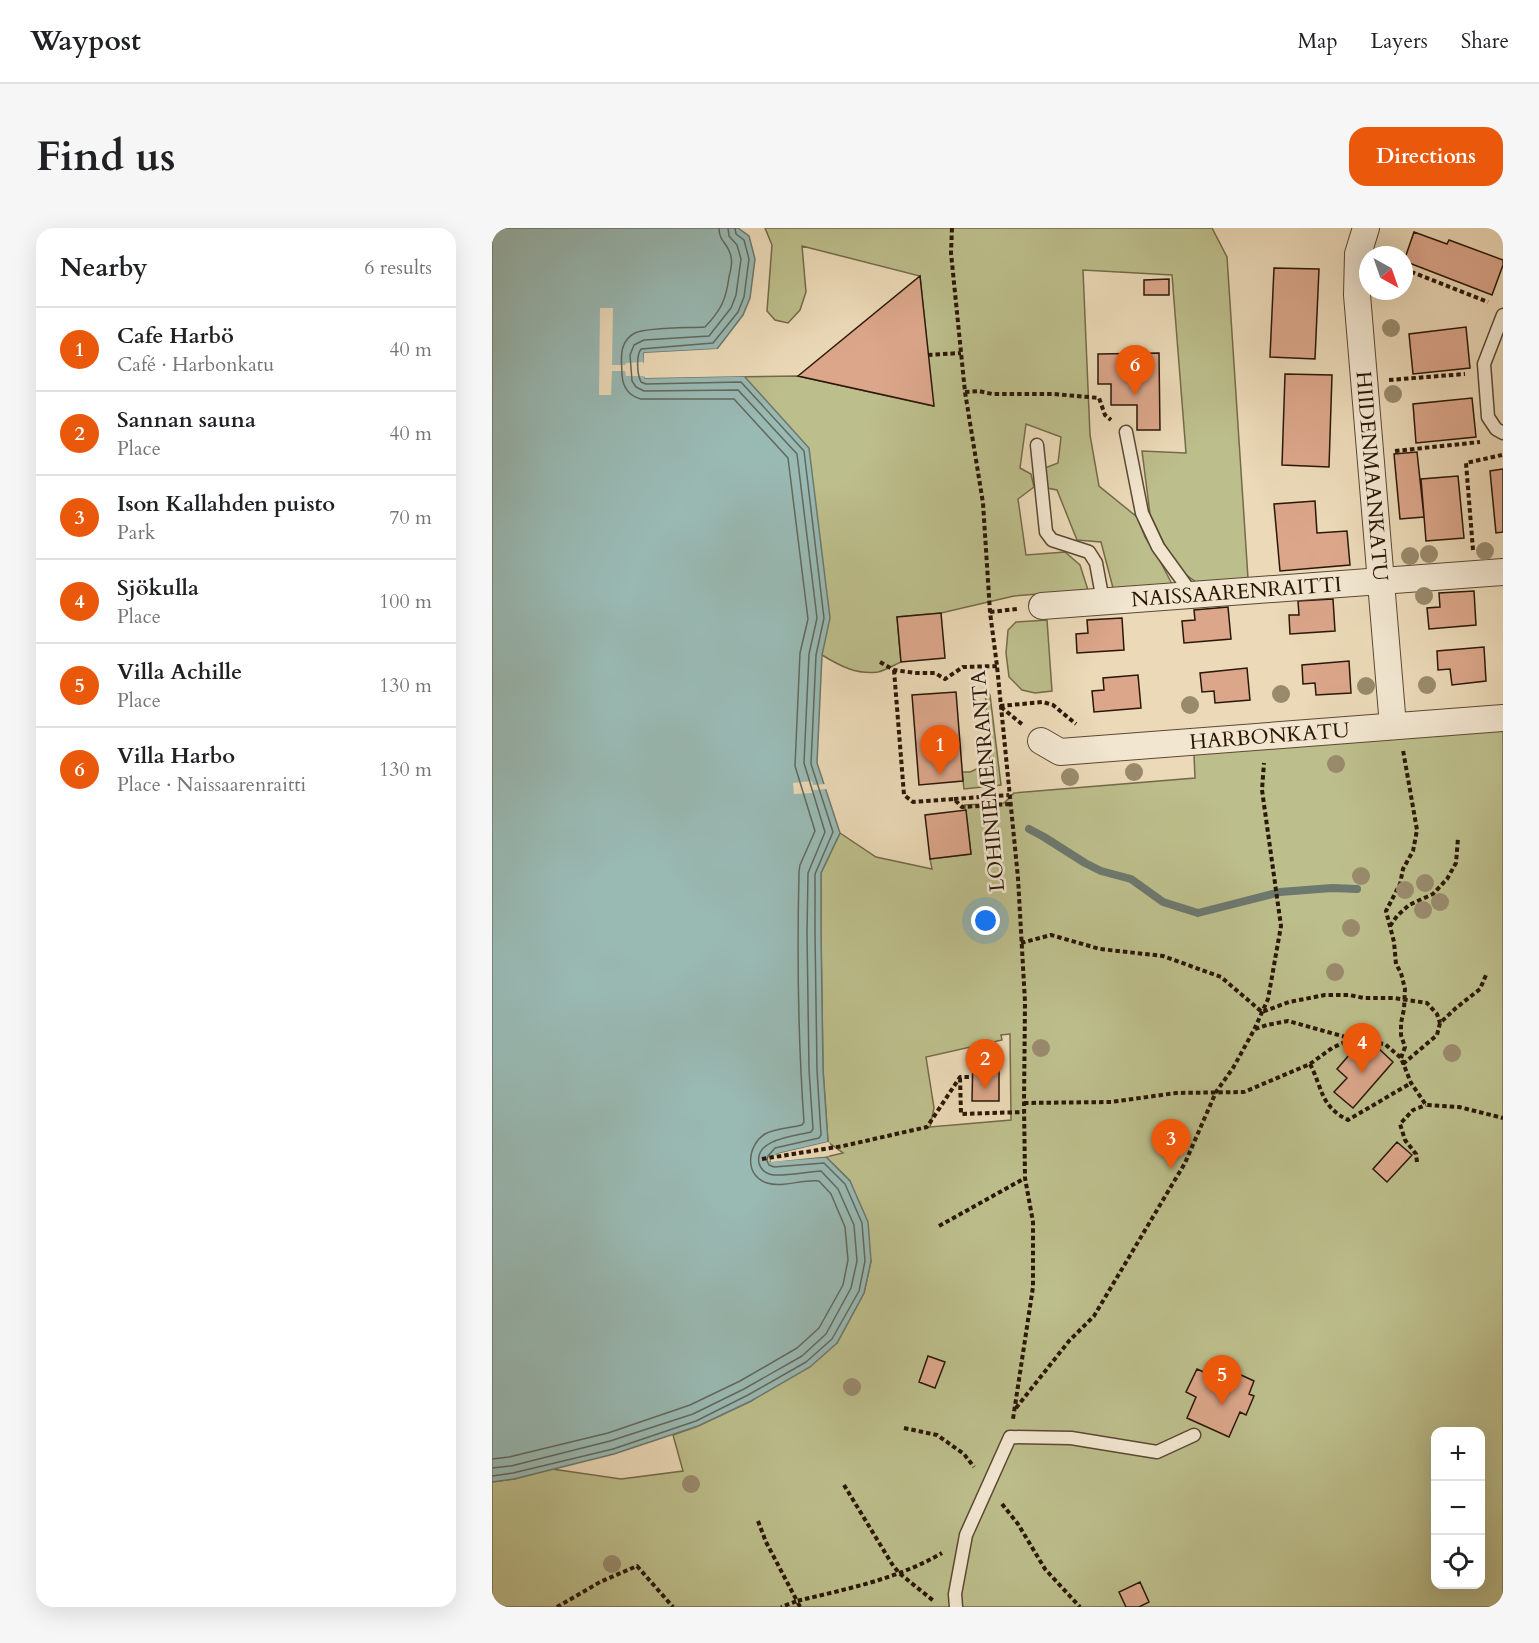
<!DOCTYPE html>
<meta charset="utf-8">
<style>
:root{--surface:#fff;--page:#f6f6f6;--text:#202124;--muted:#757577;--line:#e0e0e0;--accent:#ea580c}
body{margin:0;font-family:Cardo,serif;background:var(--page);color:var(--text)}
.controls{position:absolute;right:18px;bottom:18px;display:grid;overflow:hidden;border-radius:12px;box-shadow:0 6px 24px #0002}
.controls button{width:54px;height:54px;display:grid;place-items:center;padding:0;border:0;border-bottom:2px solid var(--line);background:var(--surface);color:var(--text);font:30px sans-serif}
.compass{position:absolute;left:867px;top:18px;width:54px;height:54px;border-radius:50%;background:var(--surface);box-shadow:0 6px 24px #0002;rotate:140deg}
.you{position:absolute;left:494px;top:693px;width:21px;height:21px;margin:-15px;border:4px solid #fff;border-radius:50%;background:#1a73e8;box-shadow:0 0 0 9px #1a73e833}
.badge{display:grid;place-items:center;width:39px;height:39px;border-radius:50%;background:var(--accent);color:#fff;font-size:20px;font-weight:700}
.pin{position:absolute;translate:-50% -50px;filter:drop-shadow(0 2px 3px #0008)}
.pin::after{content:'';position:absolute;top:32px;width:21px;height:18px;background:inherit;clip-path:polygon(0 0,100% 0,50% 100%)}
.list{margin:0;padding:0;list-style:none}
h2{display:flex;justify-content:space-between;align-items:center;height:78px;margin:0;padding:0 24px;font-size:26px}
h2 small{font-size:20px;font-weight:400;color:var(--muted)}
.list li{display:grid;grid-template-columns:39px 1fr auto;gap:18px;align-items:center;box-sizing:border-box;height:84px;padding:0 24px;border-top:2px solid var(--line)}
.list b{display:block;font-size:22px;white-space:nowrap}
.list p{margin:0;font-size:20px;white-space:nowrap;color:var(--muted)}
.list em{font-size:20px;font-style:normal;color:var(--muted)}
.icon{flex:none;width:33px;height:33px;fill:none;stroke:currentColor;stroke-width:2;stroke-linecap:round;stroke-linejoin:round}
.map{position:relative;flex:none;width:1011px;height:1379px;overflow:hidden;border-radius:18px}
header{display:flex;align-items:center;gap:36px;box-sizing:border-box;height:84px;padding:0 30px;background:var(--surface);border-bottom:2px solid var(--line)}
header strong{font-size:28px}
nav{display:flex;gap:33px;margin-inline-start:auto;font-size:21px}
.intro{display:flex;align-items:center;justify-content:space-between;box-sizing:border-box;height:144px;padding:0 36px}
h1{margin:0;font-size:42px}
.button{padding:15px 27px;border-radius:18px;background:var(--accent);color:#fff;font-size:21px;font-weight:700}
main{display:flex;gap:36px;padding:0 36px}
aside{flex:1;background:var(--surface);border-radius:18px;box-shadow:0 6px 24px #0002}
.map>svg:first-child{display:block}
.green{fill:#bcbe8b;stroke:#746a49;stroke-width:1.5;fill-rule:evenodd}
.water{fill:#99b9b3;stroke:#6d786e;stroke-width:1.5}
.pier{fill:#ebd9b7}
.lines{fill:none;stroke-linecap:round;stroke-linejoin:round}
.shore{stroke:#62685d;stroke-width:1.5}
.stream{stroke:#6d786e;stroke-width:8}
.building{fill:#dba68a;stroke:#2b1707;stroke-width:1.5}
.lane-casing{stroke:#5b4833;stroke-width:15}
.street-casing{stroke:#5b4833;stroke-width:28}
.path{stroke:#2b1707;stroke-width:4;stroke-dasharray:4.5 3;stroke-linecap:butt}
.lane{stroke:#f2e6d0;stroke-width:12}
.street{stroke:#f2e6d0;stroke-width:26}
.tree{fill:#998a6c}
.labels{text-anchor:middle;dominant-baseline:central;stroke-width:5;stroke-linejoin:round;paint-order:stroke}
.street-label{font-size:21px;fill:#2b1707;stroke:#f2e6d0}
</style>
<header>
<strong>Waypost</strong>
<nav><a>Map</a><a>Layers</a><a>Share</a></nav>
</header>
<div class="intro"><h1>Find us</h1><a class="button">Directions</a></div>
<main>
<aside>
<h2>Nearby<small>6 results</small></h2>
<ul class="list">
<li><span class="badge">1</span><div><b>Cafe Harbö</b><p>Café · Harbonkatu</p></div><em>40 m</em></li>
<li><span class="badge">2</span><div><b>Sannan sauna</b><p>Place</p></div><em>40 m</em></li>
<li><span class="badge">3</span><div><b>Ison Kallahden puisto</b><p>Park</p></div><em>70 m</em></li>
<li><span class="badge">4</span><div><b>Sjökulla</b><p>Place</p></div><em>100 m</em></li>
<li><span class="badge">5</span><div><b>Villa Achille</b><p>Place</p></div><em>130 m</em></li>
<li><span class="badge">6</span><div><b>Villa Harbo</b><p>Place · Naissaarenraitti</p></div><em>130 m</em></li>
</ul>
</aside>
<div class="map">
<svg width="1011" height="1379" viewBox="0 0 1011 1379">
<rect width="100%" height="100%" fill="#ebd9b7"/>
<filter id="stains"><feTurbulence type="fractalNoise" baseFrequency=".00333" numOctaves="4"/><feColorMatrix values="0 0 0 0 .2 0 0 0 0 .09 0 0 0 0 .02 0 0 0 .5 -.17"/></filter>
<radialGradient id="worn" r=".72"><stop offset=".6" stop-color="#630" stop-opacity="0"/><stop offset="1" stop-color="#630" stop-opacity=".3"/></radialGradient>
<!-- green -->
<path class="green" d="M273,0H720L735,29L756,350L704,354L693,346L677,326L658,286L650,223L694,225L680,47L591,42L598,207L607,258L645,289L653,309L668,333L680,356L621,360L609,314L585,312L565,262L555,260L553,240L566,235L569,209L534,196L528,240L539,246L542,259L526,271L534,327L573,324L588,337L596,362L522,368L449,385L405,389L409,434C402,437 394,442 386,444C365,447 348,438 330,427L153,150L306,148L441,178L428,48L310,18L314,64L308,82L296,95L283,92L275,83L280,17Z
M555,392L560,463L543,465L530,462L517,449L514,425L516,402L524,394Z
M493,461L498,467L509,557L472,561L470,544H478L498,535Z
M1011,502V1379H0V1254L22,1251L60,1241L129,1251L191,1243L181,1207L206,1198L259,1173L345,1115L372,1065L379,1033L358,953L334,929L351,925L336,914L331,842L329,705V645L348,605L384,629L440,641L438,631L479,626L473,577L512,575L522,565L703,550L702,526ZM518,806L519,892L438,899L442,880L434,829L510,812L509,807ZM944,1204H988V1356H944Z"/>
<!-- water -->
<path class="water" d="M0,0H246L257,8L263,31L258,70L251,87L225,121L152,125L153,150L252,148L317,220L338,390L330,427L325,535L348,605L329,645V705L331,842L336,914L285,926L279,933L334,929L358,953L376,994L379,1033L372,1065L345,1115L318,1139L259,1173L206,1198L122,1226L22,1251L0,1254Z"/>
<!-- pier -->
<path class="pier" d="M108,80H121L120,137H133L134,135L151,134L152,136V125L225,121L228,122L225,124L155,128L156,146L252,145L256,148L153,150L152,148H134L133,143H120L119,167H107Z
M320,553L321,557L334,556L336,561L321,562V565L302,566L301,555Z
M336,914L338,915L337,917L287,928L285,930L334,926L338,928L279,934V932L274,933L275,929L284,927L285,926Z"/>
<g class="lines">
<!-- shore -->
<path class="shore" d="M0,1231L17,1229L116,1205L198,1177L248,1153L305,1120L327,1100L351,1057L356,1032L353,999L339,966L327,953C310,951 291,960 275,955C252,948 255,917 273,906C283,900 299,900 310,897L312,894C306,811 305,727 307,644L308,637L323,603L303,538L308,425L316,391L296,230L242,171H149C137,168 131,160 130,147C130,139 128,128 131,119C133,113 137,108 143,105C155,99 197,100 213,99C229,82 234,72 237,49C239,41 241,33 238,25C235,15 227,13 227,0
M0,1240L19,1238L118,1213L201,1186L252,1161L310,1128L334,1106L359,1060L365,1033L362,997L346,961L329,943C313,944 296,948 281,947C274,946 269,942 267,935C262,911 304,908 319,904L321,901L317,842L315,705L316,645L333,604L312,535L317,426L325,390L305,226L246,162L152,163L144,159L140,153L138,127L142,117L152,112L217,108L239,80L244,67L249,31L245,17L237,8L236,0
M0,1248L21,1245L121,1221L204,1193L256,1167L314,1134L340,1111L367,1063L373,1033L370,995L353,956L332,935L282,939L277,937L275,933L276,928L283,920L327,910L329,907L325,842L323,705V646L341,604L319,536L324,427L332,390L312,223L249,154L154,156L149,154C145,146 144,128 149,121L221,115L246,84L252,69L257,31L252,12L244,6L243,0"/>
<!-- stream -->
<path class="stream" d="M537,601L552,609L593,635L609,643L639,651L671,674L706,685L788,664L840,660L865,661"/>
</g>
<!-- building -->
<path class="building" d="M922,4L955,16L957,12L1011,32V37L1000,67L912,33Z
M782,40L827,41L823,131L778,129Z
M428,48L442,178L306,148L323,134Z
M677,51V67H652V52Z
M974,99L978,140L921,146L917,106Z
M667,125L668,202H645V177H619V156H606V126Z
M793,146L840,147L837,239L790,237Z
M980,170L984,209L924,215L921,176Z
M925,224L932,289L908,291L902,226Z
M1011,241V304L1004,305L998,243Z
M966,248L972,310L934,313L929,251Z
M823,273L825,305L855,303L858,337L788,343L782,276Z
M982,363L984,397L937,401L935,380L948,379L947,365Z
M841,371L843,403L798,406L797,387H807L806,373Z
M736,379L739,411L692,415L690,393L703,392L702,382Z
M449,385L453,430L409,434L405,389Z
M630,390L632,422L585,425L584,406L596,405L595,392Z
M992,419L994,453L960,457L958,441L946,442L945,423Z
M857,433L859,465L824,467L823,455L811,456L810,437Z
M755,440L758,472L723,475L722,463L710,464L708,445Z
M646,447L649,480L602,484L600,463L612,462L611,450Z
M464,464L471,553L427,557L420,467Z
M474,582L479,626L438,631L433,587Z
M883,817L901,834L861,880L842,864L855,850L845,841L858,826L868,834Z
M481,826H507V873H480Z
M905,914L920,927L895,954L881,941Z
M436,1128L453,1134L443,1160L427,1154Z
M721,1134L762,1153L757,1166L762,1168L754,1187L748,1184L737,1209L695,1190L704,1169L694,1164L705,1141L716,1146Z
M648,1354L657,1374L647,1379H634L627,1364Z"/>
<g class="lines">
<defs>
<path id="lane" d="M1011,87L992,136L996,189L1004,201L1011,205
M634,204L650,285L666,319L700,366
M545,217L554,304L560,312L597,324L604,335L611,373
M464,1379L463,1366L474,1307L518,1209L579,1210L665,1224L702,1207"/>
<g id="street">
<path id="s1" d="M874,0L866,26L865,67L901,498"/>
<path id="s2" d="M550,378L1011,344"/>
<path id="s3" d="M549,513L568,524L1011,490"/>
</g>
</defs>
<!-- lane casing -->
<use href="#lane" class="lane-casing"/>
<!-- street casing -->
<use href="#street" class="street-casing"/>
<!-- path -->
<path class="path" d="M460,0L459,25L473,164L491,275L498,384L505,438L526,650L533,774L532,875L533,950L541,994V1059L521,1191
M912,41L996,74
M436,127L469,125
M897,152L973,146
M473,164L487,163L500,166H562L607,170L613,187L619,192
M903,223L988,214
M981,322L974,235L1010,227
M498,384L525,381
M388,434L402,442L424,445H443L453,451L471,439L505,438
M402,442L412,567L421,574L462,571L470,579L518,576
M508,478L551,474L561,477L584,496
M509,479L531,497
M462,571L517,567
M898,698L905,688L917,677L941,666L955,651L964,635L966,610
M529,715L559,707L608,721L671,728L729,749L770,784L797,774L833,767H857L872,770H902L935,775L945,786L948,795
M763,801L775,797L796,793L868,813L893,816L909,830L919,855L934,877L967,879L1011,890
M909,830L913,819L909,807V795L912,781L913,761L909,745L904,736L902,714L894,683L908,656L911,641L921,623L925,602L911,522
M863,831L875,815
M818,836C831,861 828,878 856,892L919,855
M911,836L945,807L948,795L964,780L988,761L994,747
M468,850L469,886L532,884
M532,875L619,874L684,865L752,864L818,836L840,820L853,814L868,813
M270,931L351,918L435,899L468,849H480
M925,934L924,926L913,912L908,896L921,882L934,877
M447,998L533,950
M524,1180L577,1113L602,1088L693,935L724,864L741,840L762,802L776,771L789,698L770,562L772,535
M412,1200L445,1207L472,1226L482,1239
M352,1257L400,1336L407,1345L443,1374
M510,1276L526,1296L553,1341L588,1379
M266,1293L274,1314L305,1373L289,1379
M65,1379L108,1354L145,1338L181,1379
M308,1379L305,1373C354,1361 406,1351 450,1325"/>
<!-- lane -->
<use href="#lane" class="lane"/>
<!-- street -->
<use href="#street" class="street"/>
</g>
<!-- trees -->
<g class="tree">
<circle cx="899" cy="100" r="9"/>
<circle cx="901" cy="166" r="9"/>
<circle cx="993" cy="323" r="9"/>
<circle cx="937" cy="326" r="9"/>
<circle cx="918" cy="328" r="9"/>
<circle cx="932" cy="368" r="9"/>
<circle cx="935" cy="457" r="9"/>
<circle cx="874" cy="458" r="9"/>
<circle cx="789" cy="466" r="9"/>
<circle cx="698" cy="477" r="9"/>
<circle cx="844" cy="536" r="9"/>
<circle cx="642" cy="544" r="9"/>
<circle cx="578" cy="549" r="9"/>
<circle cx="869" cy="648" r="9"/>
<circle cx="933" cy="655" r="9"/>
<circle cx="913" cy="662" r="9"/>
<circle cx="948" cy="674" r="9"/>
<circle cx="931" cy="682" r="9"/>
<circle cx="859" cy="700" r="9"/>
<circle cx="843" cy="744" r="9"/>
<circle cx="549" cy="820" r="9"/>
<circle cx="960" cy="825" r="9"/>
<circle cx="360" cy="1159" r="9"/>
<circle cx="199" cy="1256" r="9"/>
<circle cx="120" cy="1336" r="9"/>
</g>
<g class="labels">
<!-- street labels -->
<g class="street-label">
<text stroke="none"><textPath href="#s1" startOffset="250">HIIDENMAANKATU</textPath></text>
<text stroke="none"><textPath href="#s2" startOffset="195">NAISSAARENRAITTI</textPath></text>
<text stroke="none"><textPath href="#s3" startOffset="232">HARBONKATU</textPath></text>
<text transform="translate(496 553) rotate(-95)">LOHINIEMENRANTA</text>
</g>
</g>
<rect width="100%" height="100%" filter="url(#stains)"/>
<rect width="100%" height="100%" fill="url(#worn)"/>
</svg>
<div class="controls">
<button>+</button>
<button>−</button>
<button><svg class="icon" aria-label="locate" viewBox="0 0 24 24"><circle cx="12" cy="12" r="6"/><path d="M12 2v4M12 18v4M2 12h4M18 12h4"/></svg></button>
</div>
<svg class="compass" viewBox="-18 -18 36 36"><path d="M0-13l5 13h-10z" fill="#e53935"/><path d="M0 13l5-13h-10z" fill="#757577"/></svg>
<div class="you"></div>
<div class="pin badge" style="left:448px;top:547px">1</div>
<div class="pin badge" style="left:493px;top:861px">2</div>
<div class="pin badge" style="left:679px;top:941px">3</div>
<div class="pin badge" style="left:870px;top:845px">4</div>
<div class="pin badge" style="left:730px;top:1177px">5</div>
<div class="pin badge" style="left:643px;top:167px">6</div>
</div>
</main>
